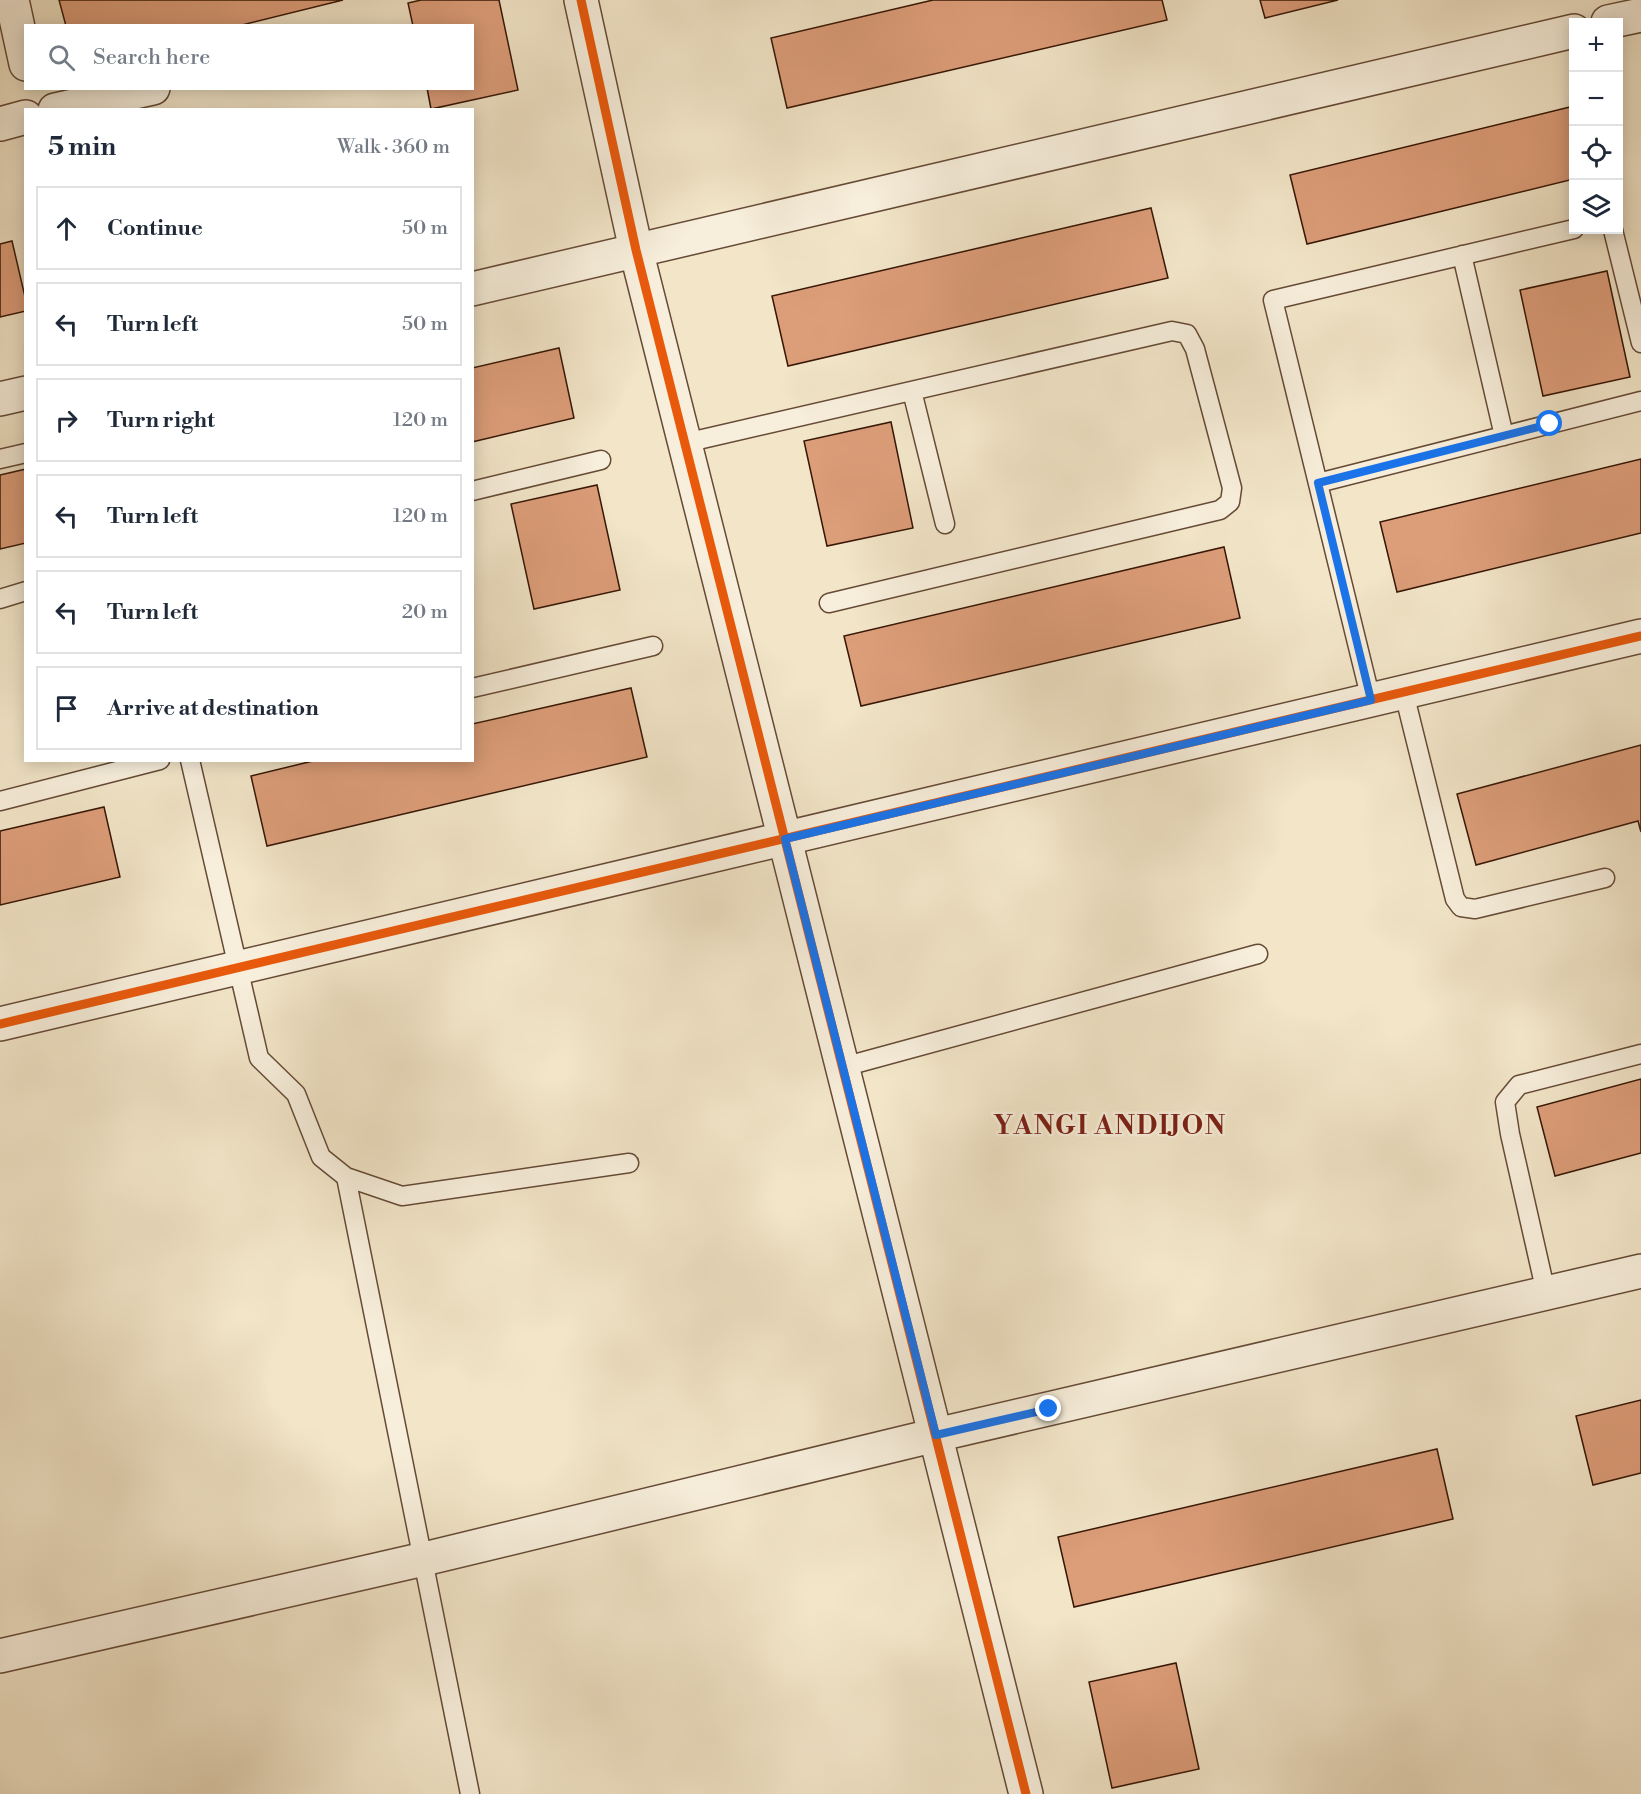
<!DOCTYPE html>
<meta charset="utf-8">
<style>
:root{--surface:#fff;--page:#f2f2f3;--text:#1f2937;--muted:#747a83;--line:#e0e1e3}
body{margin:0;font-family:"Libre Bodoni",serif;background:var(--page);color:var(--text)}
.controls{position:absolute;right:18px;top:18px;display:grid;overflow:hidden;border-radius:0px;box-shadow:0 3px 15px #0003}
.controls button{width:54px;height:54px;display:grid;place-items:center;padding:0;border:0;border-bottom:2px solid var(--line);background:var(--surface);color:var(--text);font:30px sans-serif}
.stop{position:absolute;width:18px;height:18px;margin:-14px;border:4px solid #1a73e8;border-radius:50%;background:#fff}
.stop.end{background:#1a73e8;border-color:#fff;box-shadow:0 2px 6px #0008}
.list{margin:0;padding:0;list-style:none}
h2{display:flex;justify-content:space-between;align-items:center;height:78px;margin:0;padding:0 24px;font-size:26px}
h2 small{font-size:20px;font-weight:400;color:var(--muted)}
.list li{display:grid;grid-template-columns:39px 1fr auto;gap:18px;align-items:center;box-sizing:border-box;height:84px;margin:0 12px 12px;padding:0 12px;border:2px solid var(--line);border-radius:0px}
.list b{display:block;font-size:22px;white-space:nowrap}
.list em{font-size:20px;font-style:normal;color:var(--muted)}
.icon{flex:none;width:33px;height:33px;fill:none;stroke:currentColor;stroke-width:2;stroke-linecap:round;stroke-linejoin:round}
.map{position:relative;flex:none;width:1641px;height:1794px;overflow:hidden}
.search{position:absolute;background:var(--surface);box-shadow:0 3px 15px #0003;left:24px;top:24px;width:450px;height:66px;display:flex;align-items:center;gap:15px;box-sizing:border-box;padding:0 21px;border-radius:0px;color:var(--muted);font-size:22px}
.panel{position:absolute;background:var(--surface);box-shadow:0 3px 15px #0003;left:24px;top:108px;width:450px;height:654px;border-radius:0px}
.map>svg:first-child{display:block}
.building{fill:#dc9d79;stroke:#361605;stroke-width:1.5}
.lines{fill:none;stroke-linecap:round;stroke-linejoin:round}
.service-casing{stroke:#654a36;stroke-width:21}
.minor-casing{stroke:#654a36;stroke-width:36}
.service{stroke:#f7eedb;stroke-width:18}
.minor{stroke:#f7eedb;stroke-width:33}
.cycleway-casing{stroke:#f7eedb;stroke-width:13}
.cycleway{stroke:#e8590c;stroke-width:9}
.route{stroke:#1a73e8;stroke-width:8}
.labels{text-anchor:middle;dominant-baseline:central;stroke-width:5;stroke-linejoin:round;paint-order:stroke}
.district-label{font-size:26px;font-weight:bold;letter-spacing:1.5px;fill:#7a1f14;stroke:#f7eedb}
</style>
<div class="map">
<svg width="1641" height="1794" viewBox="0 0 1641 1794">
<rect width="100%" height="100%" fill="#f2e5c8"/>
<filter id="stains"><feTurbulence type="fractalNoise" baseFrequency=".00333" numOctaves="4"/><feColorMatrix values="0 0 0 0 .2 0 0 0 0 .09 0 0 0 0 .02 0 0 0 .5 -.17"/></filter>
<radialGradient id="worn" r=".72"><stop offset=".6" stop-color="#630" stop-opacity="0"/><stop offset="1" stop-color="#630" stop-opacity=".3"/></radialGradient>
<!-- building -->
<path class="building" d="M59,0H343L238,26H66Z
M421,0H499L518,90L431,109L427,88H472V26H413L408,3Z
M933,0H1162L1167,20L787,108L771,38Z
M1260,0H1338L1265,18Z
M1574,106V179L1307,244L1290,175Z
M1151,208L1168,278L788,366L772,296Z
M12,241L26,301V311L0,317V244Z
M1607,271L1630,377L1543,396L1520,290Z
M559,348L574,418L472,442V368Z
M891,422L913,528L827,546L804,441Z
M1641,459V533L1397,592L1380,522Z
M26,469V543L0,549V475Z
M597,485L620,590L534,609L511,504Z
M1224,547L1240,618L861,706L844,636Z
M631,688L647,757L267,846L251,776L317,760H472V724Z
M1641,745V832L1638,821L1476,865L1457,794Z
M104,807L120,877L0,905V831Z
M1641,1079V1153L1555,1176L1537,1107Z
M1641,1400V1473L1593,1485L1576,1416Z
M1437,1449L1453,1519L1074,1607L1058,1537Z
M1176,1663L1199,1769L1112,1788L1089,1682Z"/>
<g class="lines">
<defs>
<path id="service" d="M1613,230L1641,343
M1462,255L1504,436
M912,391L945,524
M685,443L1172,331L1187,334L1195,349L1232,488L1230,502L1220,510L829,603
M0,459L26,453
M1318,483L1641,401
M472,491L601,460
M0,599L26,591
M472,688L653,646
M1404,693L1455,899L1461,907L1475,909L1605,878
M1371,700L1273,300L1574,229
M190,760L259,1058L296,1094L321,1157L346,1177L402,1196L629,1163
M0,801L160,760
M843,1067L1258,954
M346,1177L470,1794
M1546,1293L1510,1134L1505,1102L1519,1085L1641,1054"/>
<path id="minor" d="M12,0L26,64
M581,0L636,250L1026,1794
M1608,22L1641,15
M55,110L153,88
M0,124L26,117
M472,289L1574,31
M0,399L26,393
M0,1024L1641,636
M0,1656L424,1559L936,1435L1641,1271"/>
</defs>
<!-- service casing -->
<use href="#service" class="service-casing"/>
<!-- minor casing -->
<use href="#minor" class="minor-casing"/>
<!-- service -->
<use href="#service" class="service"/>
<!-- minor -->
<use href="#minor" class="minor"/>
<defs>
<path id="cycleway" d="M581,0L636,250L1026,1794
M0,1024L1641,636"/>
</defs>
<!-- cycleway casing -->
<use href="#cycleway" class="cycleway-casing"/>
<!-- cycleway -->
<use href="#cycleway" class="cycleway"/>
</g>
<g class="lines">
<!-- route -->
<path class="route" d="M1049,1409L936,1435L785,839L1371,700L1318,483L1550,424"/>
</g>
<g class="labels">
<!-- district labels -->
<g class="district-label">
<text x="1110" y="1126">YANGI ANDIJON</text>
</g>
</g>
<rect width="100%" height="100%" filter="url(#stains)"/>
<rect width="100%" height="100%" fill="url(#worn)"/>
</svg>
<div class="controls">
<button>+</button>
<button>−</button>
<button><svg class="icon" aria-label="locate" viewBox="0 0 24 24"><circle cx="12" cy="12" r="6"/><path d="M12 2v4M12 18v4M2 12h4M18 12h4"/></svg></button>
<button><svg class="icon" aria-label="layers" viewBox="0 0 24 24"><path d="M12 4l9 5-9 5-9-5zM3 14l9 5 9-5"/></svg></button>
</div>
<div class="stop" style="left:1550px;top:424px"></div>
<div class="stop end" style="left:1049px;top:1409px"></div>
<div class="search"><svg class="icon" aria-label="search" viewBox="0 0 24 24"><circle cx="10" cy="10" r="6"/><path d="M15 15l6 6"/></svg>Search here</div>
<section class="panel">
<h2>5 min<small>Walk · 360 m</small></h2>
<ul class="list">
<li><svg class="icon" aria-label="ahead" viewBox="0 0 24 24"><path d="M12 20V5M6 11l6-6 6 6"/></svg><div><b>Continue</b></div><em>50 m</em></li>
<li><svg class="icon" aria-label="left" viewBox="0 0 24 24"><path d="M17 20v-9H6M10 6l-5 5 5 5"/></svg><div><b>Turn left</b></div><em>50 m</em></li>
<li><svg class="icon" aria-label="right" viewBox="0 0 24 24"><path d="M7 20v-9h11M14 6l5 5-5 5"/></svg><div><b>Turn right</b></div><em>120 m</em></li>
<li><svg class="icon" aria-label="left" viewBox="0 0 24 24"><path d="M17 20v-9H6M10 6l-5 5 5 5"/></svg><div><b>Turn left</b></div><em>120 m</em></li>
<li><svg class="icon" aria-label="left" viewBox="0 0 24 24"><path d="M17 20v-9H6M10 6l-5 5 5 5"/></svg><div><b>Turn left</b></div><em>20 m</em></li>
<li><svg class="icon" aria-label="arrive" viewBox="0 0 24 24"><path d="M6 21V4h12l-3 4 3 4H6"/></svg><div><b>Arrive at destination</b></div></li>
</ul>
</section>
</div>
